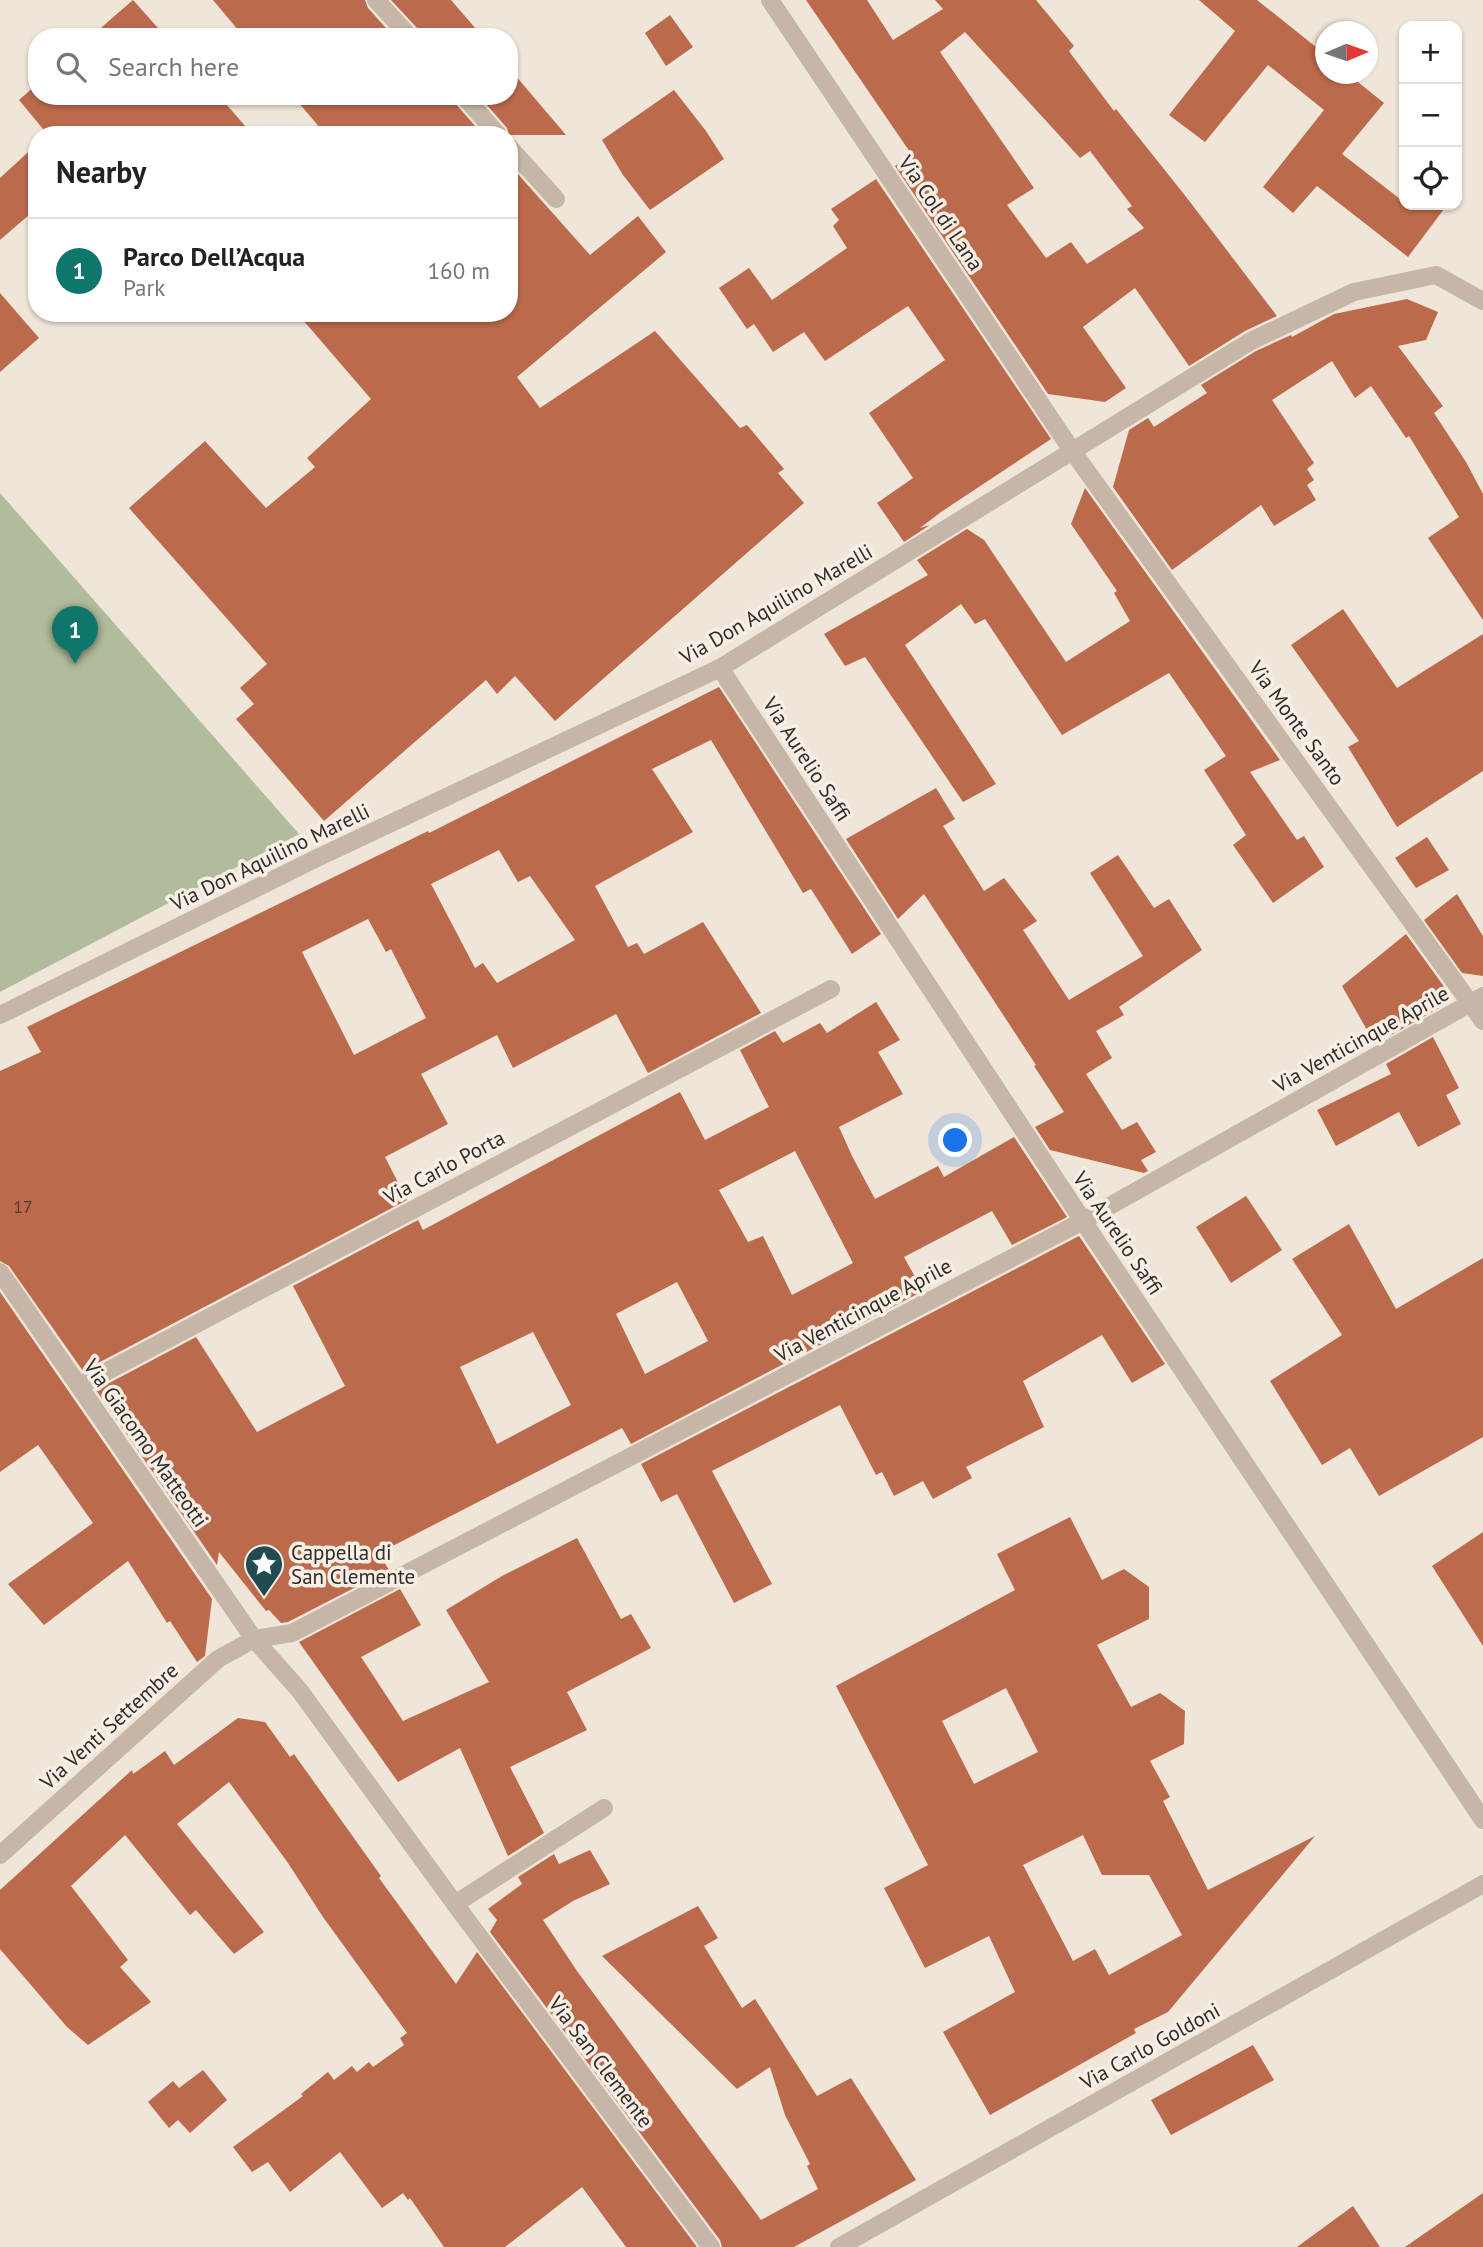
<!DOCTYPE html>
<meta charset="utf-8">
<style>
:root{--surface:#fff;--page:#f6f6f6;--text:#222;--muted:#767676;--line:#e0e0e0;--accent:#0f766e}
body{margin:0;font-family:"PT Sans",sans-serif;background:var(--page);color:var(--text)}
.controls{position:absolute;right:21px;top:21px;display:grid;overflow:hidden;border-radius:14px;box-shadow:0 2px 5px #0004}
.controls button{width:63px;height:63px;display:grid;place-items:center;padding:0;border:0;border-bottom:2px solid var(--line);background:var(--surface);color:var(--text);font:35px sans-serif}
.compass{position:absolute;left:1315px;top:21px;width:63px;height:63px;border-radius:50%;background:var(--surface);box-shadow:0 2px 5px #0004;rotate:88deg}
.you{position:absolute;left:956px;top:1141px;width:24px;height:24px;margin:-18px;border:5px solid #fff;border-radius:50%;background:#1a73e8;box-shadow:0 0 0 10px #1a73e833}
.badge{display:grid;place-items:center;width:46px;height:46px;border-radius:50%;background:var(--accent);color:#fff;font-size:23px;font-weight:700}
.pin{position:absolute;translate:-50% -58px;filter:drop-shadow(0 2px 4px #0008)}
.pin::after{content:'';position:absolute;top:37px;width:24px;height:21px;background:inherit;clip-path:polygon(0 0,100% 0,50% 100%)}
.list{margin:0;padding:0;list-style:none}
h2{display:flex;justify-content:space-between;align-items:center;height:91px;margin:0;padding:0 28px;font-size:30px}
h2 small{font-size:23px;font-weight:400;color:var(--muted)}
.list li{display:grid;grid-template-columns:46px 1fr auto;gap:21px;align-items:center;box-sizing:border-box;height:105px;padding:0 28px;border-top:2px solid var(--line)}
.list b{display:block;font-size:26px;white-space:nowrap}
.list p{margin:0;font-size:23px;white-space:nowrap;color:var(--muted)}
.list em{font-size:23px;font-style:normal;color:var(--muted)}
.icon{flex:none;width:38px;height:38px;fill:none;stroke:currentColor;stroke-width:2;stroke-linecap:round;stroke-linejoin:round}
.map{position:relative;flex:none;width:1483px;height:2247px;overflow:hidden}
.search{position:absolute;background:var(--surface);box-shadow:0 2px 5px #0004;left:28px;top:28px;width:490px;height:77px;display:flex;align-items:center;gap:18px;box-sizing:border-box;padding:0 24px;border-radius:28px;color:var(--muted);font-size:26px}
.panel{position:absolute;background:var(--surface);box-shadow:0 2px 5px #0004;left:28px;top:126px;width:490px;height:196px;border-radius:28px}
.map>svg:first-child{display:block}
.green{fill:#b0bc9b}
.building{fill:#bb6a4b;fill-rule:evenodd}
.lines{fill:none;stroke-linecap:round;stroke-linejoin:round}
.service{stroke:#c5b6a7;stroke-width:18}
.minor{stroke:#c5b6a7;stroke-width:18}
.labels{text-anchor:middle;dominant-baseline:central;stroke-width:7;stroke-linejoin:round;paint-order:stroke}
.number-label{font-size:18px;fill:#543b30}
.street-label{font-size:21px;fill:#322b27;stroke:#f7efe5}
.poi-label{font-size:21px;fill:#322b27;stroke:#f7efe5;text-anchor:start}
</style>
<div class="map">
<svg width="1483" height="2247" viewBox="0 0 1483 2247">
<rect width="100%" height="100%" fill="#efe5d9"/>
<!-- green -->
<path class="green" d="M0,493L299,834L0,992Z"/>
<!-- building -->
<path class="building" d="M133,0L166,37H91L111,19Z
M213,0H365L368,8L394,37H244Z
M391,0H451L483,37H421L418,29Z
M806,0H867L893,40L943,9L935,0H1036L1074,46L1069,51L1071,54L1114,111L1116,109L1187,198L1277,316L1245,331L1189,366L1135,288L1083,327L1126,388L1105,402L1048,394L895,166L912,155ZM965,32L1080,158L1090,151L1132,206L1127,209L1144,228L1087,264L1071,242L1046,258L1007,205L1034,188L940,52Z
M1199,0H1257L1326,55V74H1348L1384,103L1342,154L1404,202V205H1447L1408,257L1317,186L1293,213L1263,187L1324,110L1268,65L1205,142L1169,115L1235,31Z
M670,15L693,47L666,66L645,33Z
M509,68L566,135H509L507,128L479,96H509Z
M37,84V96H219L253,135H48L19,100Z
M674,90L706,131L724,159L650,210L623,175L602,140Z
M293,96H453L455,103L483,135H326Z
M37,144V208L0,240V178Z
M509,164L590,255L638,216L666,252L517,377L540,408L655,331L740,428L747,425L784,469L778,473L804,503L555,721L515,676L497,694L486,680L324,821L236,719L254,704L240,688L267,664L129,508L205,441L266,508L315,467L307,458L371,399L297,313H509Z
M876,179L1051,439L941,512L920,528L930,525L904,542L877,503L913,478L869,413L945,360L908,306L825,361L804,332L773,352L754,324L747,329L719,288L749,268L772,300L847,248L833,226L839,220L831,209Z
M0,293L39,338L0,372Z
M1407,299L1438,312L1426,340L1398,346L1443,406L1434,413L1466,462L1483,494V620L1428,538L1459,517L1409,436L1406,438L1371,386L1355,398L1332,361L1272,400L1314,463L1307,469L1314,480L1307,485L1316,500L1274,526L1261,505L1172,570L1113,487L1129,430L1148,418L1154,427L1207,393L1201,385L1256,351L1291,335L1292,337L1334,314Z
M1085,488L1280,760L1250,772L1297,840L1304,836L1324,867L1273,903L1233,845L1246,835L1204,770L1226,756L1169,673L1062,735L985,619L975,624L961,604L905,645L996,784L963,802L865,657L845,666L824,634L928,575L917,560L967,529L984,540L1066,662L1130,621L1114,593L1117,591L1071,524Z
M1343,609L1397,688L1483,634V771L1397,827L1348,747L1359,741L1291,645Z
M719,687L881,934L852,954L811,889L803,893L711,740L652,769L693,832L595,886L628,947L637,943L644,954L703,922L761,1013L648,1073L616,1014L513,1068L497,1035L421,1074L448,1124L385,1157L407,1200L83,1371L9,1266L0,1261V1071L41,1052L27,1027L428,831L429,833ZM499,850L518,882L530,876L575,940L497,983L483,963L475,968L431,884ZM368,919L386,952L391,949L426,1018L354,1055L302,952Z
M936,788L955,819L943,826L984,891L1004,878L1037,921L1023,930L1069,1000L1143,956L1090,873L1118,855L1154,908L1169,899L1202,950L1119,1007L1124,1015L1096,1031L1112,1058L1086,1074L1122,1130L1137,1122L1156,1152L1141,1160L1148,1171L1144,1173L1050,1150L1035,1127L1064,1112L1034,1066L1036,1065L924,894L898,919L846,839Z
M1427,837L1449,870L1416,888L1395,858Z
M1457,894L1483,936V976L1462,973L1424,920Z
M1406,934L1445,988L1441,1007L1375,1044L1342,986Z
M876,1002L900,1040L878,1052L903,1094L839,1127L852,1156L875,1199L938,1166L944,1177L1014,1137L1067,1217L1012,1245L992,1211L904,1257L923,1291L631,1444L622,1428L379,1553L389,1570L288,1622L281,1623L269,1610L266,1611L219,1552L217,1565L96,1390L196,1337L257,1432L345,1386L293,1286L418,1220L423,1230L680,1092L705,1140L769,1107L740,1050L775,1031L783,1043L820,1023L827,1033ZM795,1151L853,1263L792,1295L763,1236L748,1242L719,1190ZM677,1282L708,1341L645,1374L616,1314ZM533,1332L571,1405L497,1444L460,1367Z
M1433,1037L1459,1088L1446,1095L1461,1124L1418,1147L1399,1112L1336,1146L1317,1110L1391,1074L1386,1064Z
M1246,1196L1282,1250L1231,1283L1196,1227Z
M1349,1224L1396,1309L1483,1258V1437L1379,1496L1350,1448L1322,1465L1270,1381L1342,1335L1292,1259Z
M1079,1236L1165,1364L1132,1383L1102,1335L1023,1381L1044,1427L966,1467L972,1478L933,1499L923,1481L894,1496L882,1472L876,1475L840,1405L712,1471L772,1584L734,1603L677,1494L661,1502L641,1464Z
M0,1292L212,1599L205,1656L197,1662L170,1621L167,1623L128,1561L44,1625L8,1584L93,1523L38,1445L0,1472Z
M1070,1517L1102,1580L1124,1569L1149,1587V1619L1097,1645L1131,1707L1160,1693L1185,1711L1184,1744L1150,1761L1170,1797L1163,1801L1208,1890L1315,1836L1168,2012L1134,2029L1136,2033L990,2115L943,2032L1015,1992L989,1936L925,1968L884,1888L928,1865L836,1686L1015,1590L997,1554ZM1006,1688L1038,1752L974,1784L942,1721ZM1083,1835L1102,1875H1149L1182,1935L1109,1975L1095,1949L1073,1961L1023,1865Z
M1483,1532V1646L1432,1566Z
M577,1538L621,1619L631,1614L651,1648L567,1692L587,1730L510,1767L544,1833L508,1856L460,1748L398,1782L299,1642L400,1589L421,1625L361,1657L403,1721L489,1682L446,1610L502,1576Z
M238,1718L265,1722L290,1757L294,1754L381,1876L379,1878L456,1984L477,1952L697,2247H626L582,2187L505,2247H444L410,2198L408,2200L403,2193L382,2208L340,2152L290,2192L268,2162L252,2172L233,2147L303,2096L301,2094L328,2072L334,2080L352,2066L357,2072L369,2062L373,2067L404,2045L400,2038L407,2033L323,1917L288,1863L229,1782L177,1824L264,1932L234,1954L196,1910L190,1915L125,1835L71,1886L128,1960L120,1967L151,2002L88,2045L67,2027L0,1949V1890L132,1770L133,1774L165,1751L174,1765Z
M590,1850L610,1884L573,1901L543,1920L577,1971L761,2220L818,2189L807,2166L810,2164L785,2115L770,2067L737,2089L602,1956L698,1906L718,1938L704,1946L742,2008L755,1999L817,2096L851,2078L916,2180L794,2247H722L720,2240L490,1932L497,1920L488,1909L522,1884L518,1877L554,1854L559,1864Z
M1253,2045L1274,2080L1171,2135L1151,2100Z
M203,2070L227,2100L190,2133L178,2120L169,2128L148,2102L173,2081L179,2088Z
M1483,2193V2247H1405Z
M1353,2206L1380,2247H1297Z"/>
<g class="lines">
<!-- service -->
<path class="service" d="M376,0L410,37
M464,96L498,135
M509,147L556,199
M455,1904L604,1808"/>
<!-- minor -->
<path class="minor" d="M770,0L1073,452L1483,1021
M720,668L1083,1221L1483,1820
M0,1015L317,858L720,668L1251,341L1354,292L1436,275L1483,301
M0,1272L254,1639L300,1691L455,1904L711,2247
M79,1386L831,989
M0,1855L218,1659L254,1639L292,1633L1083,1221L1483,996
M839,2247L1483,1884"/>
</g>
<!-- icons -->
<defs>
<symbol id="sight-pin" viewBox="-11 -11 22 30"><path d="M0 17L-7.5 6A9.5 9.5 0 1 1 7.5 6Z" fill="#204b50" stroke="#f7efe5"/><path d="M0-6L1.8-2.2L6-1.7L2.9 1.2L3.7 5.4L0 3.3L-3.7 5.4L-2.9 1.2L-6-1.7L-1.8-2.2Z" fill="#fff"/></symbol>
</defs>
<g fill-rule="evenodd">
<use href="#sight-pin" x="242" y="1542" width="44" height="60"/>
</g>
<g class="labels">
<!-- number labels -->
<g class="number-label">
<text x="23" y="1206">17</text>
</g>
<!-- street labels -->
<g class="street-label">
<text transform="translate(941 213) rotate(56)">Via Col di Lana</text>
<text transform="translate(776 604) rotate(-30)">Via Don Aquilino Marelli</text>
<text transform="translate(1297 723) rotate(54)">Via Monte Santo</text>
<text transform="translate(807 759) rotate(57)">Via Aurelio Saffi</text>
<text transform="translate(270 857) rotate(-26)">Via Don Aquilino Marelli</text>
<text transform="translate(1361 1039) rotate(-29)">Via Venticinque Aprile</text>
<text transform="translate(444 1167) rotate(-28)">Via Carlo Porta</text>
<text transform="translate(1118 1233) rotate(56)">Via Aurelio Saffi</text>
<text transform="translate(863 1310) rotate(-28)">Via Venticinque Aprile</text>
<text transform="translate(146 1443) rotate(55)">Via Giacomo Matteotti</text>
<text transform="translate(109 1726) rotate(-42)">Via Venti Settembre</text>
<text transform="translate(1150 2046) rotate(-29)">Via Carlo Goldoni</text>
<text transform="translate(601 2062) rotate(53)">Via San Clemente</text>
</g>
<!-- poi labels -->
<g class="poi-label">
<text x="291" y="1552">Cappella di<tspan x="291" dy="24">San Clemente</tspan></text>
</g>
</g>
</svg>
<div class="controls">
<button>+</button>
<button>−</button>
<button><svg class="icon" aria-label="locate" viewBox="0 0 24 24"><circle cx="12" cy="12" r="6"/><path d="M12 2v4M12 18v4M2 12h4M18 12h4"/></svg></button>
</div>
<svg class="compass" viewBox="-18 -18 36 36"><path d="M0-13l5 13h-10z" fill="#e53935"/><path d="M0 13l5-13h-10z" fill="#767676"/></svg>
<div class="you"></div>
<div class="pin badge" style="left:75px;top:664px">1</div>
<div class="search"><svg class="icon" aria-label="search" viewBox="0 0 24 24"><circle cx="10" cy="10" r="6"/><path d="M15 15l6 6"/></svg>Search here</div>
<section class="panel">
<h2>Nearby<small></small></h2>
<ul class="list">
<li><span class="badge">1</span><div><b>Parco Dell’Acqua</b><p>Park</p></div><em>160 m</em></li>
</ul>
</section>
</div>
